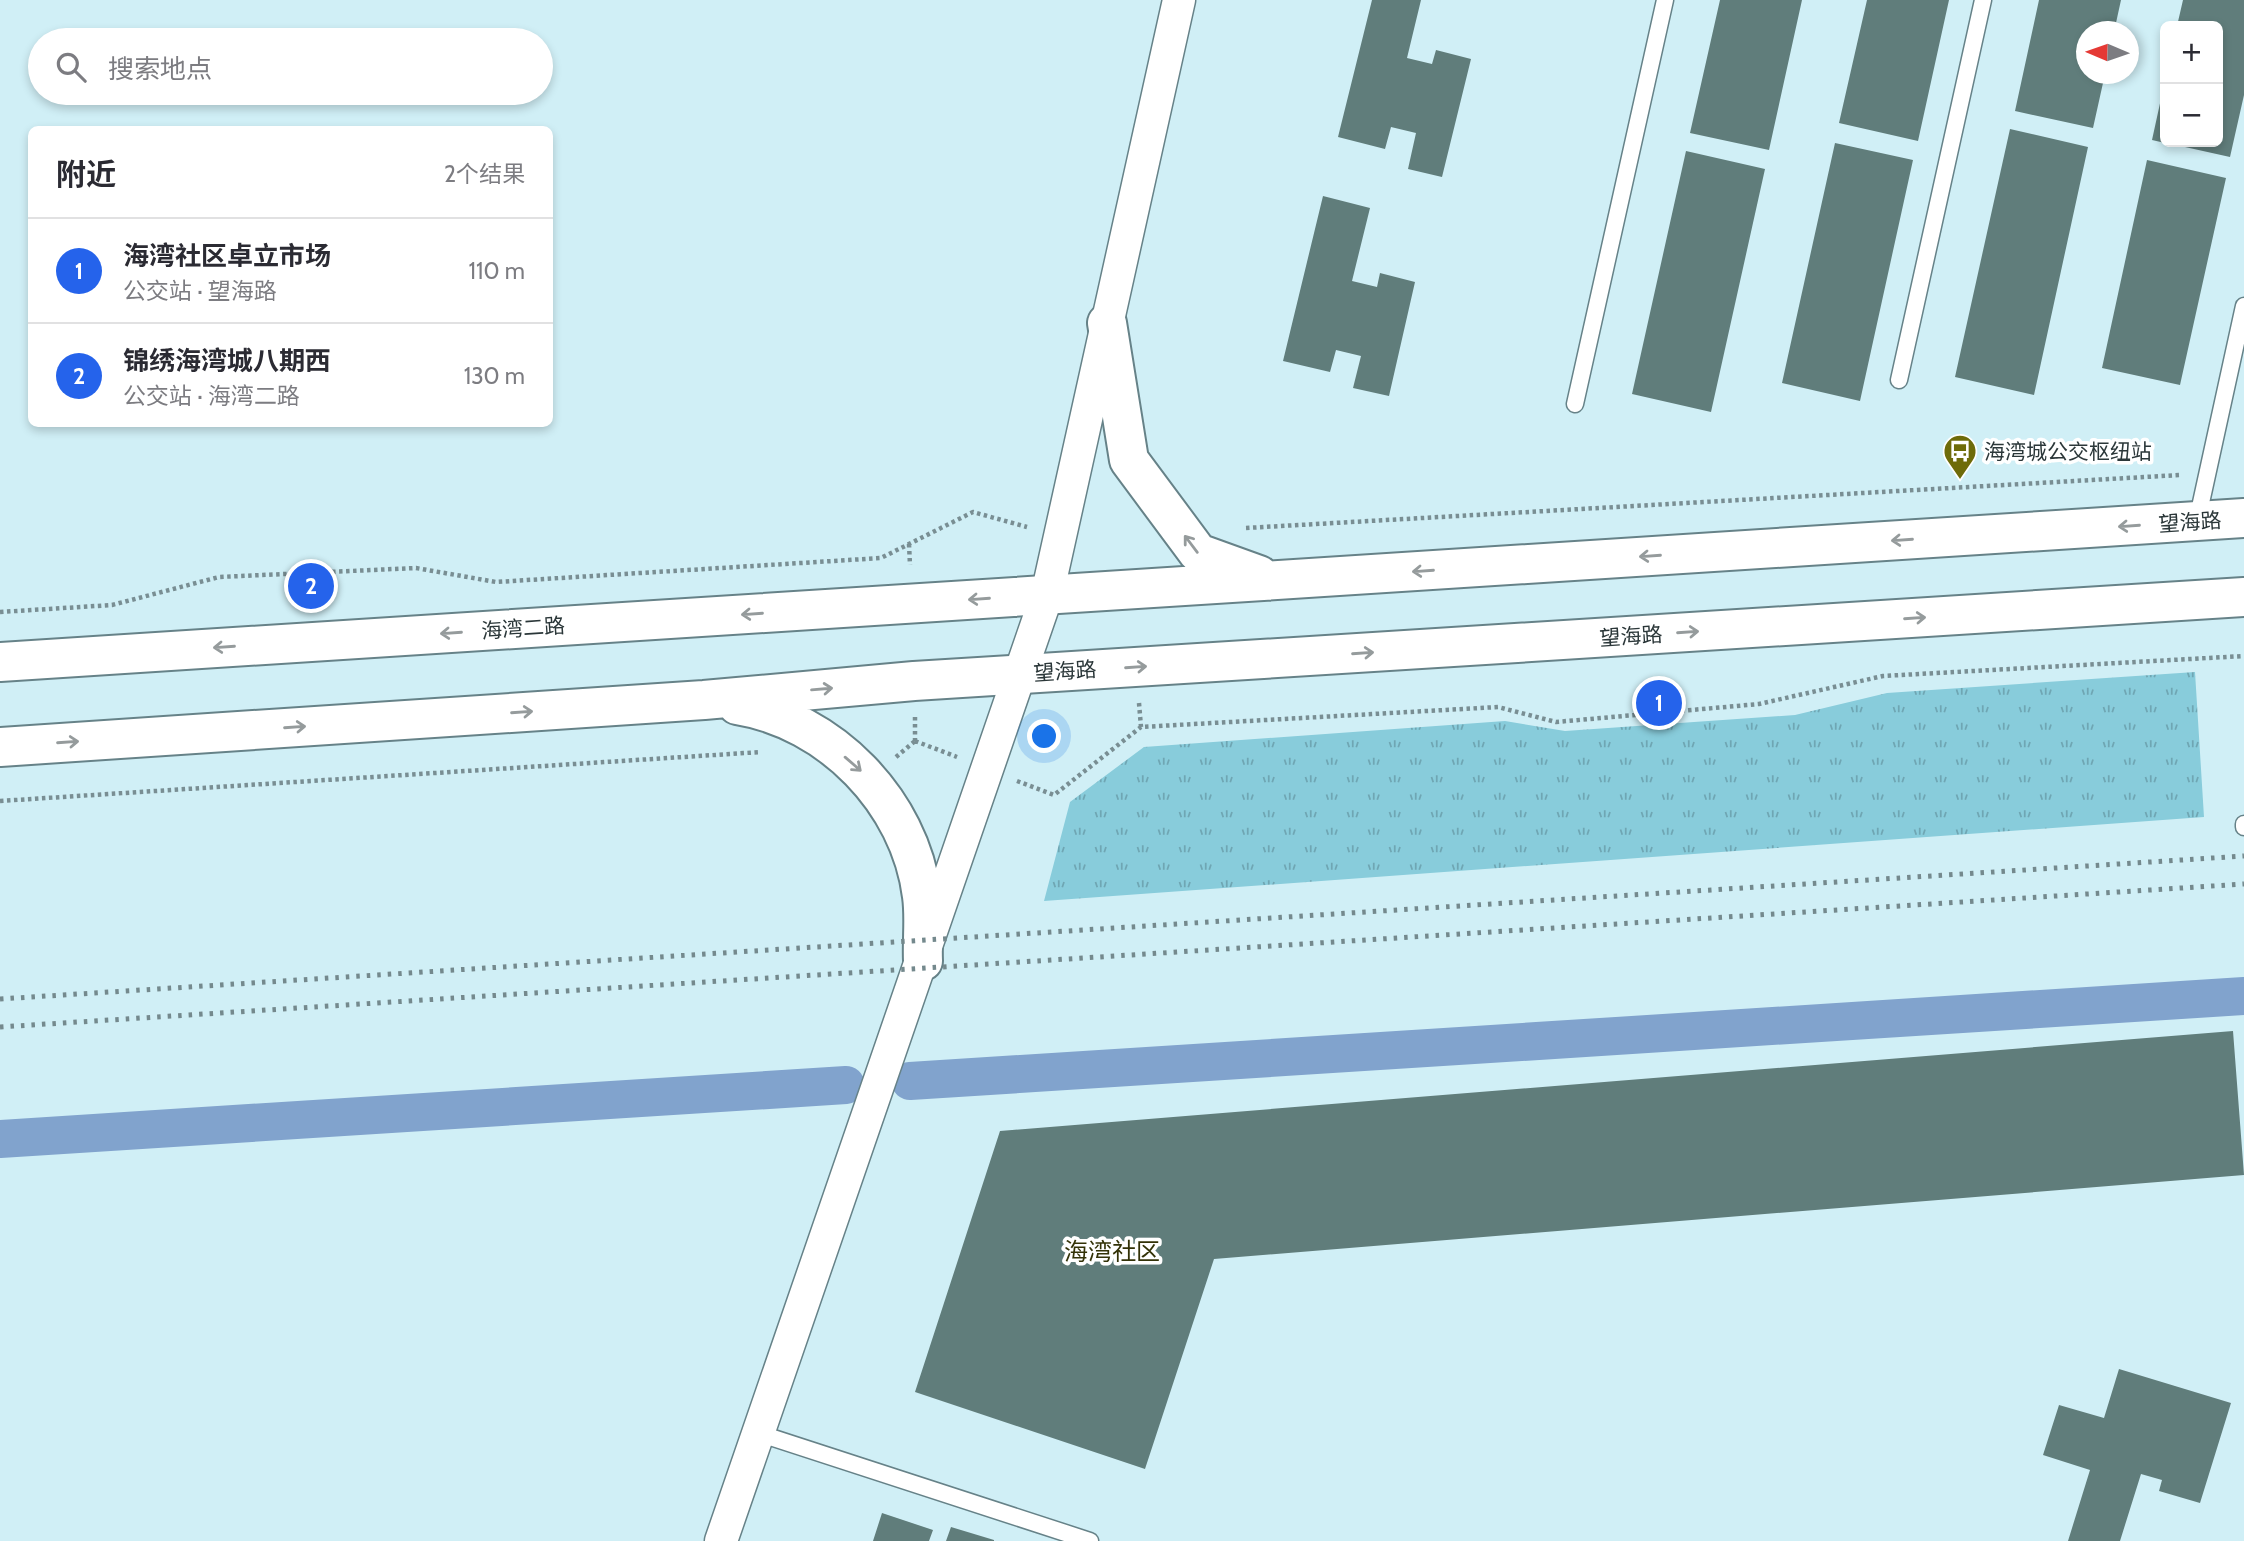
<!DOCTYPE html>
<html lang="zh">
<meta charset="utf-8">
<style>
:root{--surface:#fff;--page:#f2f2f3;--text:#2b2b33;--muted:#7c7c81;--line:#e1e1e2;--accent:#2563eb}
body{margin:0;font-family:Cabin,"Noto Sans SC",sans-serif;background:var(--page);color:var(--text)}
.controls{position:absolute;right:21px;top:21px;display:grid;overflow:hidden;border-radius:10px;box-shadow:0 4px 10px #0003}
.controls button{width:63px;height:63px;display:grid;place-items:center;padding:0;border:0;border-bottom:2px solid var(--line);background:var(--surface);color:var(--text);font:35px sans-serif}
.compass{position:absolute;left:2076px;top:21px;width:63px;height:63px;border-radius:50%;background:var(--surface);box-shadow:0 4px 10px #0003;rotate:272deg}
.you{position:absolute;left:1045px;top:737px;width:24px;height:24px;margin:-18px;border:5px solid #fff;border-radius:50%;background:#1a73e8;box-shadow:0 0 0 10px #1a73e833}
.badge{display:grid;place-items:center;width:46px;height:46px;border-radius:50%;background:var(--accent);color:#fff;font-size:23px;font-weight:700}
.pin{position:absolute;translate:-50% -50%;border:4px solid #fff;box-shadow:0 2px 7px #0006}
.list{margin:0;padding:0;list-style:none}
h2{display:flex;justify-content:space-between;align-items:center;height:91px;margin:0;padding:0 28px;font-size:30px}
h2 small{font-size:23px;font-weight:400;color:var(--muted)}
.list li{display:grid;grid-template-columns:46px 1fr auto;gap:21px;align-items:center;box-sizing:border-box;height:105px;padding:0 28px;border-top:2px solid var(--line)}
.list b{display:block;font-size:26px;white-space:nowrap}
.list p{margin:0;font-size:23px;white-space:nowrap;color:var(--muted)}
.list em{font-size:23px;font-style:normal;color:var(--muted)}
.icon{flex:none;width:38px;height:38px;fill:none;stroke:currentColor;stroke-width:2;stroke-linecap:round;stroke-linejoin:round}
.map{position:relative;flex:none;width:2244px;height:1541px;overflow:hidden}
.search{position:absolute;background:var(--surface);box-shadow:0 4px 10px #0003;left:28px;top:28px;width:525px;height:77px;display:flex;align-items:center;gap:18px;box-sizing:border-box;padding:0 24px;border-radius:38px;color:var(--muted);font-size:26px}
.panel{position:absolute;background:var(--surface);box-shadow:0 4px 10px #0003;left:28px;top:126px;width:525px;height:301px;border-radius:10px}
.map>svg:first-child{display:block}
.grass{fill:url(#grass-tufts)}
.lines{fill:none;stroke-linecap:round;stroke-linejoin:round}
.canal{stroke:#81a3cd;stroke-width:38}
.building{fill:#607d7b}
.service-casing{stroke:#668288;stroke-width:19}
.minor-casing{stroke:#668288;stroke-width:35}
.tertiary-casing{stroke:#668288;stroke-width:42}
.path{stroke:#798e93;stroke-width:4.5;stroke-dasharray:3.5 3.5;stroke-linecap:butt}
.service{stroke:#fff;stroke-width:16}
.minor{stroke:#fff;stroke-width:32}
.tertiary{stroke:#fff;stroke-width:38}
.rail{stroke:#74898d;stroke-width:5;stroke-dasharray:3.5 7;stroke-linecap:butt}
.oneway{stroke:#959b9c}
.labels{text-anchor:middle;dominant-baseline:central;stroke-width:7;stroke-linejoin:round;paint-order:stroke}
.poi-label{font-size:21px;fill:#2b3739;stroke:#fff;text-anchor:start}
.street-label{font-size:21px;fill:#2b3739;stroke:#fff}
.quarter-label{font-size:24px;fill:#333207;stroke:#fff}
</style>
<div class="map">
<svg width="2244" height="1541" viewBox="0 0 2244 1541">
<defs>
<pattern id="grass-tufts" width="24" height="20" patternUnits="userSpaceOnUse" patternTransform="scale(1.75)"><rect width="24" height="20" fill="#88ccdb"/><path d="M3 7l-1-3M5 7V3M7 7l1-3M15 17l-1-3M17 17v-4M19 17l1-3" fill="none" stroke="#6fa6b3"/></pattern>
</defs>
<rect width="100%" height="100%" fill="#d0eff6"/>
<!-- grass -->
<path class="grass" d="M2195,672L2204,817L1044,901L1070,802L1144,747L1505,721L1565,731L1795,715L1887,693Z"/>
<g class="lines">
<!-- canal -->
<path class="canal" d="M910,1081L2244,996
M0,1139L846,1085"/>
</g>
<!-- building -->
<path class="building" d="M1372,0H1421L1407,58L1432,64L1436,50L1471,59L1442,177L1408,169L1416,133L1391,127L1385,149L1338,137Z
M1720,0H1802L1769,150L1690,133Z
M1867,0H1949L1918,141L1839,123Z
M2039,0H2121L2114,32H2086V74H2105L2093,128L2015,111Z
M2183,0H2244V95L2230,157L2167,143L2218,142V26H2177Z
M2164,85H2165V143L2152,140Z
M2010,129L2088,147L2034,395L1955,377Z
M1835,143L1913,160L1860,401L1782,383Z
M1686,151L1765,169L1711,412L1632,394Z
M2147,160L2226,178L2180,385L2102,368Z
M1323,196L1370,208L1352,281L1377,287L1380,273L1415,282L1389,396L1353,388L1361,356L1336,350L1330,372L1283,361Z
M2233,1031L2244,1175L1214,1259L1145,1469L915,1392L1000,1131Z
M2119,1369L2231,1403L2200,1503L2159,1491L2162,1480L2141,1474L2120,1541H2068L2090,1470L2043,1455L2059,1405L2104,1418Z
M882,1513L933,1530L929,1541H873Z
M951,1527L994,1540V1541H946Z"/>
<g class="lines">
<defs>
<path id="service" d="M1899,380L1983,0
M1575,404L1665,0
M2197,521L2244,306
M2244,827V824
M758,1433L1090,1541"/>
<path id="minor" d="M721,1541L1047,595L1179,0"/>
<path id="tertiary" d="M1107,323L1129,460L1198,553L1259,575
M0,662L2244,518
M737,705C830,720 910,801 922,896C925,917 922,940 923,961
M0,747L704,700L914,681L2244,597"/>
</defs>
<!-- service casing -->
<use href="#service" class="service-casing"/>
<!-- minor casing -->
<use href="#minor" class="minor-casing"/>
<!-- tertiary casing -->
<use href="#tertiary" class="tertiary-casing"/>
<!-- path -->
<path class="path" d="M1246,528L2180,475
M909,544L910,565
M0,612L112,605L219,577L416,568L496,582L881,558L973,512L1027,527
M1139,703L1141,727
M915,717V741
M915,741L957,757
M896,757L915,741
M1017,781L1054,795L1141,727L1498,707L1556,722L1759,704L1883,676L2244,656
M0,801L761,752"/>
<!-- service -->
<use href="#service" class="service"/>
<!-- minor -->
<use href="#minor" class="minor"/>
<!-- tertiary -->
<use href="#tertiary" class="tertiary"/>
<!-- rail -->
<path class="rail" d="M0,999L2244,856
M0,1027L2244,884"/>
</g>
<!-- one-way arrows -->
<defs><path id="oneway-shaft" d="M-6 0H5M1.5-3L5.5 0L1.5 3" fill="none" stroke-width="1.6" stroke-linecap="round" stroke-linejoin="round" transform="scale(1.75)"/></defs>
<g class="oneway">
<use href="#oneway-shaft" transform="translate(2129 526) rotate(176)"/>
<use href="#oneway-shaft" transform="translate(1902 540) rotate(176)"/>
<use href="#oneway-shaft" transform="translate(1191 544) rotate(-127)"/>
<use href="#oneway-shaft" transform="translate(1650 556) rotate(176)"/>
<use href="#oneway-shaft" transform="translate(1423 571) rotate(176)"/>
<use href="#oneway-shaft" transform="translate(979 599) rotate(176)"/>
<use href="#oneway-shaft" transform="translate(752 614) rotate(176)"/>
<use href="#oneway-shaft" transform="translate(1915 618) rotate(-4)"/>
<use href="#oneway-shaft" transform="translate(1688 632) rotate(-4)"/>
<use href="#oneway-shaft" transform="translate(451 633) rotate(176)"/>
<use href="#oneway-shaft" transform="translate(224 647) rotate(176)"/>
<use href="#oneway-shaft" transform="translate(1363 653) rotate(-4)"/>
<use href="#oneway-shaft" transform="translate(1136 667) rotate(-4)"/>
<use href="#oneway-shaft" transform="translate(822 689) rotate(-5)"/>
<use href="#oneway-shaft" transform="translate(522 712) rotate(-4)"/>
<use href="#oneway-shaft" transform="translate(295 727) rotate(-4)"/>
<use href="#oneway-shaft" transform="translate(68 742) rotate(-4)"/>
<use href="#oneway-shaft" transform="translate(853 764) rotate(41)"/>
</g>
<!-- icons -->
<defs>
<symbol id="bus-pin" viewBox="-11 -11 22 30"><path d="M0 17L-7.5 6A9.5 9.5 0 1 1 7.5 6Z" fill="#6e6b09" stroke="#fff"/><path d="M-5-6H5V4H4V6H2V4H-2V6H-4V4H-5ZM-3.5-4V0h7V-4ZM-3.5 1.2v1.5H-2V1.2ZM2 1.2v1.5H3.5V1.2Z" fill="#fff"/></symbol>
</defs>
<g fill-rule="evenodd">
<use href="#bus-pin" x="1941" y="432" width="38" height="52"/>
</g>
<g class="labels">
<!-- poi labels -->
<g class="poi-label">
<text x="1984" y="451">海湾城公交枢纽站</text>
</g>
<!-- street labels -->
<g class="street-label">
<text transform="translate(2190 522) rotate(-4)">望海路</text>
<text transform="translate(523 628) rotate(-4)">海湾二路</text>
<text transform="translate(1631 636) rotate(-4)">望海路</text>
<text transform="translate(1065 671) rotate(-4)">望海路</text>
</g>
<!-- quarter labels -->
<g class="quarter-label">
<text x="1112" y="1251">海湾社区</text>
</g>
</g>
</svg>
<div class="controls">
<button>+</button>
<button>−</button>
</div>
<svg class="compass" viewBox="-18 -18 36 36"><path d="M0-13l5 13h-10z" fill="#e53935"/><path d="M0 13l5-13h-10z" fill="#7c7c81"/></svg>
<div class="you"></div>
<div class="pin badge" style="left:1659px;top:703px">1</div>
<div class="pin badge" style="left:311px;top:586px">2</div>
<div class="search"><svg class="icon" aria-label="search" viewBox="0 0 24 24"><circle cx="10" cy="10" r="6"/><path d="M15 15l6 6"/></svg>搜索地点</div>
<section class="panel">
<h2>附近<small>2个结果</small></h2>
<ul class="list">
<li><span class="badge">1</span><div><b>海湾社区卓立市场</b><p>公交站 · 望海路</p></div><em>110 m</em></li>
<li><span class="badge">2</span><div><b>锦绣海湾城八期西</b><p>公交站 · 海湾二路</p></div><em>130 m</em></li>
</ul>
</section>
</div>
